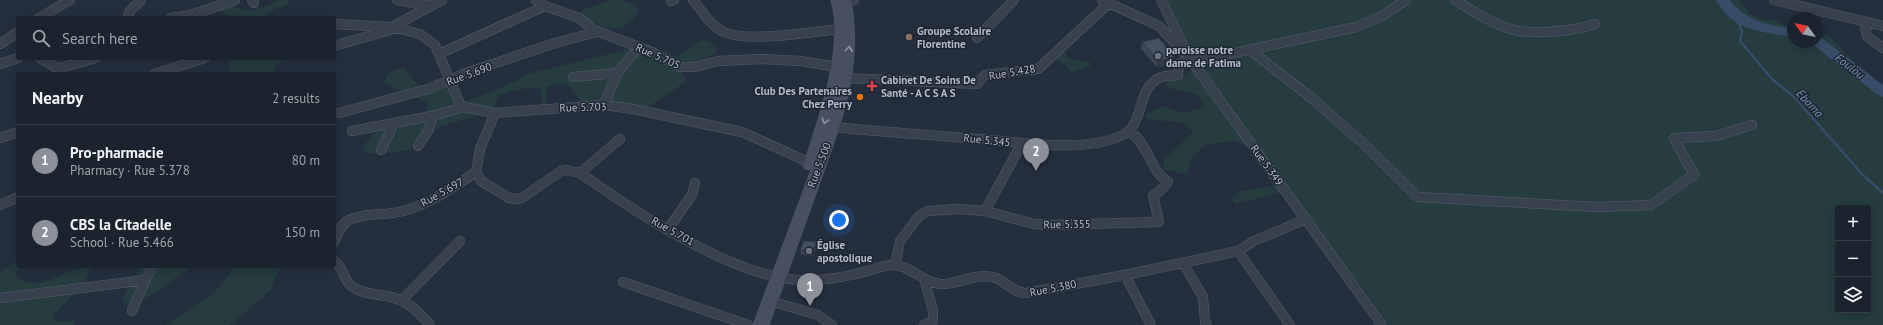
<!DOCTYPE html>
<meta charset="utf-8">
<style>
:root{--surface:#1b232e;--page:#242b36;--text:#f1f3f6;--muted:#a0a4aa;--line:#39404a;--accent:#8c9099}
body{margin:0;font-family:"PT Sans",sans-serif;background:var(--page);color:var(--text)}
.controls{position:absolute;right:12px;bottom:12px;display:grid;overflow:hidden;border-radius:4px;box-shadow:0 2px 10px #0003}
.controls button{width:36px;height:36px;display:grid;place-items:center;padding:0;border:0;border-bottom:1px solid var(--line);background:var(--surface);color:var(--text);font:20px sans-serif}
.compass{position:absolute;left:1787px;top:12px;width:36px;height:36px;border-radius:50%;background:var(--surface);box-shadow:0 2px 10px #0003;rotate:303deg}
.you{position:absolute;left:839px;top:220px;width:14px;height:14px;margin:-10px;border:3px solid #fff;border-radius:50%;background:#1a73e8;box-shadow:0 0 0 6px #1a73e833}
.badge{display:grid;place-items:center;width:26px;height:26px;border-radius:50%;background:var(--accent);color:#fff;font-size:13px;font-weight:700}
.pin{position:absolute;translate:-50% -33px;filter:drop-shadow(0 1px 2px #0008)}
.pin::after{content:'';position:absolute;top:21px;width:14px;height:12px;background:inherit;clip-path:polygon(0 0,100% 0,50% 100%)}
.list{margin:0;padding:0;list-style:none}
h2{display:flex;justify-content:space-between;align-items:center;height:52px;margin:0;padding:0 16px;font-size:17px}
h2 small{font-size:13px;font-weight:400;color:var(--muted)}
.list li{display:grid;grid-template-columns:26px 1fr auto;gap:12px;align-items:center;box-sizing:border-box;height:72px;padding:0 16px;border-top:1px solid var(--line)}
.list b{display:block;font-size:15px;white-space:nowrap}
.list p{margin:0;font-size:13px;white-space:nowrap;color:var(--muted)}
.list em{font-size:13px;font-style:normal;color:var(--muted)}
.icon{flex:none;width:22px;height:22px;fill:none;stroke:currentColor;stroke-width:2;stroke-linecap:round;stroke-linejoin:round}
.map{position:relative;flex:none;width:1883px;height:325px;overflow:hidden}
.search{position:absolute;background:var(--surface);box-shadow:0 2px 10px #0003;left:16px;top:16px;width:320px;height:44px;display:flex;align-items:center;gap:10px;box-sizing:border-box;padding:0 14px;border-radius:4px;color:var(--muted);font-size:15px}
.panel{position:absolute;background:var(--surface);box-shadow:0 2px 10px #0003;left:16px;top:72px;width:320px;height:196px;border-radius:4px}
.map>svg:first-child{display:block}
.green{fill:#263c3f;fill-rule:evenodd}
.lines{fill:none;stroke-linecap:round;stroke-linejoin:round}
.stream{stroke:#394c67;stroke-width:2.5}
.river{fill:#394c67;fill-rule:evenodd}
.street-casing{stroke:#565f6c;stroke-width:10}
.secondary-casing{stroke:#565f6c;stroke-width:1}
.street{stroke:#38414e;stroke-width:9}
.secondary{fill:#465061;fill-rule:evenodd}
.wall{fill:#3b4654}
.shaded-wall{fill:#303945}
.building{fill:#455162;stroke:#303945}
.oneway{stroke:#8e96a5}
.education-dot{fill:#8d6e63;stroke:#1d2633;stroke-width:1.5}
.worship-dot{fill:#6b7280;stroke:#1d2633;stroke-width:1.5}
.health-dot{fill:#e0444e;stroke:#1d2633;stroke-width:1.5}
.food-dot{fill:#e8710a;stroke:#1d2633;stroke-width:1.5}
.labels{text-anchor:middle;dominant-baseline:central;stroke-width:3;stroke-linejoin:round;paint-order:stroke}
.poi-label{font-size:11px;font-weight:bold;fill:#b4bcc9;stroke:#1d2633;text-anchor:start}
.street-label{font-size:11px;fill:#b4bcc9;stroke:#1d2633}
.water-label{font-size:12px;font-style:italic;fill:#7c92b1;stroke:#1d2633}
</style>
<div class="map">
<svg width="1883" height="325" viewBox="0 0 1883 325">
<rect width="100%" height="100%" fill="#242f3e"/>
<!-- green -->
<path class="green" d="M281,0H290L287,5L272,10L263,18H231V16L214,9L228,4L237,8L253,11Z
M611,0C623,0 631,1 639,10C626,37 602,30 581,16V12L584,9Z
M1158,0H1739L1750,14L1764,20H1773L1793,30V42H1817V33L1827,34L1859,67L1873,77L1883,86V325H1389L1362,286L1285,197L1278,193L1236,204L1231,199L1240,191L1273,186L1250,147L1235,141L1208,144L1193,155L1187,175L1164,169V159L1194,132L1184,123L1146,119V114L1163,106L1184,113L1204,107L1197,94L1168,88L1165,83L1193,70ZM1838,208H1868V310H1838Z
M701,40L710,42L717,49L716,53L679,70L687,81L645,109L623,105L582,102L566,83L547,86L546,105H543L540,89C533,85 507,92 499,95L493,109L490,112L429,130L409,150L404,151L373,154L363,152L365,144L373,134L383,127L417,119L428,109L427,103L384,83L387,75L397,69L404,68L421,89L446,83L463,100L467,101L519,80L527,74L629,49L650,54L666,50L673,56H677Z
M1062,51L1066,52L1067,57C1075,61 1081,60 1090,62V66L1071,73L1069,68L1052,57Z
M229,58H293L276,65L273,73L274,74H241L230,71Z
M18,261V266H24L16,272L17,277C41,296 66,266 90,266C91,281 63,305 53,316L55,321H75V325H0V272Z
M141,266H193L151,295L131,306L124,303L122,298Z
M236,266H281L275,277L271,290L230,325H165L211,296Z"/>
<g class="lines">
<!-- stream -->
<path class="stream" d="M1739,18L1737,20L1742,31L1740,41L1772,79L1794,97L1863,175L1883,193"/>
<!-- river -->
<path class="river" d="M1716,0H1730C1745,21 1769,25 1793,29V37C1773,34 1746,31 1730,18C1724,13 1720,6 1716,0Z
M1817,37L1822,38L1883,85V97L1878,95L1812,44L1811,42H1817Z"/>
<defs>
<path id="street" d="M252,0L254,3
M397,0L431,6
M442,0L392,27L420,34L435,45L460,104L464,107L495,113L604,105L633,109L742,132L810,163
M536,0L545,6L579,18L594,30L652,52L680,67H695L718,61L761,59L801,61L837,67
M693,0C702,11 710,25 722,31C745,44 819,31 847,28
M1102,0L1159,26L1183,52
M1161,0L1190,59L1382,325
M1455,0C1472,11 1499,28 1519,31C1540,34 1574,31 1595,24
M1774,0L1883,26
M671,1L674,0
M839,4L854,0
M39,18L70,0
M127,18L130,11L141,0
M171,18L191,15L235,0
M1864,22L1867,36L1883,48
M334,24L392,27
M977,38L1014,0
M0,44L18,32
M334,46L397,28
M1250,50L1309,96L1364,144L1418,197L1596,207L1651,205L1694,175L1674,138L1716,136L1752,125
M439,54L545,6
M40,58L55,67L60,68L96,58
M1190,59H1206L1356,27L1382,16L1406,0
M0,64L18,58
M154,74L205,58
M573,77L617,73
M845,78L977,84L985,75L1038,69L1109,3
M604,105L617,73L639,47
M339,113L428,89L463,74L555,43L597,32
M834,127C882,132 931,135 979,139C1021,142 1082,153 1121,136C1145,125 1136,92 1157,79C1163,75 1172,76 1178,75L1179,64L1190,59
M352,131L394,123
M0,138L18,132
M418,146L429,130L432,116
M381,150L394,123L432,116L464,107
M476,172L481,181L509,198L515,199L522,198L561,171L567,170L580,173L620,139
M580,173C635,212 734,278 801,280C822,281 845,277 864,272C874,270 884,264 894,265C911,266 923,283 941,284C958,285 974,273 992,277C1005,279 1012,293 1026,293L1125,275L1238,251L1254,241L1306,219
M0,205L18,197
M985,211L1022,143
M668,229L692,195L695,183
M334,242C338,234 341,224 349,220C365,212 386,216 403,211C430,204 453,187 476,172L480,149L495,113
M1238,251L1290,325
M334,261C346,269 342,282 356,289C366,294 377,295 387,296C407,300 417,310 430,325
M1183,263L1203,297L1205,321L1207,325
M895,265L900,241L919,216L928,211L958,209L985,211L1034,224L1048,225L1159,222L1153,195L1160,191L1168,182C1149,170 1148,141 1128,131
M1125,275L1151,325
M924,278L933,311V321L924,325
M623,282L748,325
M0,298L146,280
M402,300L460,241
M770,301L818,315L832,325
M132,311L152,266"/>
<path id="secondary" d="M831,0H851C863,72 841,122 818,188C802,234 785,279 769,325H753L811,170L805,169L803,166C818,120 845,47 831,0Z"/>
</defs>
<!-- street casing -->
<use href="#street" class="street-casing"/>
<!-- secondary casing -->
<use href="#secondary" class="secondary-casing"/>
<!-- street -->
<use href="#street" class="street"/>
<!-- secondary -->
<use href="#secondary" class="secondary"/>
</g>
<!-- wall -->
<path class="wall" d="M1142,42L1173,64L1157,67L1141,49Z
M817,247L813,256L801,255L800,250Z"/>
<!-- shaded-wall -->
<path class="shaded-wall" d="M1174,57L1173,64L1157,67L1158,61Z
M816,242L817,247L813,256L812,252Z"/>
<!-- building -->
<path class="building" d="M1159,38L1174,57L1158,61L1142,42Z
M804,241L816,242L812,252L800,250Z"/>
<!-- one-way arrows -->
<defs><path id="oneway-chevron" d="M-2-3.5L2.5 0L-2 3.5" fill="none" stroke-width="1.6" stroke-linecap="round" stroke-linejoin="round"/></defs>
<g class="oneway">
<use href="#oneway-chevron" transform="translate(849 49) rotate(-85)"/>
<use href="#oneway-chevron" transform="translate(825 121) rotate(105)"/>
</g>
<!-- markers -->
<circle class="education-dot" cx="909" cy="37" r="4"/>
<g class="worship-dot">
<circle cx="1158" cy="56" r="4"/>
<circle cx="809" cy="251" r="4"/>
</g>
<path class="health-dot" d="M870 80h4v4h4v4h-4v4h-4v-4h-4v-4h4z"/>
<circle class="food-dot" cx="860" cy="97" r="4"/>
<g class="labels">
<!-- poi labels -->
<g class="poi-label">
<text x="917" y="31">Groupe Scolaire<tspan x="917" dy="13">Florentine</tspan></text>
<text x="1166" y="50">paroisse notre<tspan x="1166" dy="13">dame de Fatima</tspan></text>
<text x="881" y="80">Cabinet De Soins De<tspan x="881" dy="13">Santé - A C S A S</tspan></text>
<text x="852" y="91" text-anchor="end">Club Des Partenaires<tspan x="852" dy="13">Chez Perry</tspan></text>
<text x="817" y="245">Église<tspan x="817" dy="13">apostolique</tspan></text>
</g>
<!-- street labels -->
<g class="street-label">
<text transform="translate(658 56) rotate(24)">Rue 5.705</text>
<text transform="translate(1012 72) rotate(-10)">Rue 5.428</text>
<text transform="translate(469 74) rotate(-20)">Rue 5.690</text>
<text transform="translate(583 107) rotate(-2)">Rue 5.703</text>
<text transform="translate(987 140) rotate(6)">Rue 5.345</text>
<text transform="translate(819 165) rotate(-69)">Rue 5.500</text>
<text transform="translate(1267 165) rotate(54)">Rue 5.349</text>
<text transform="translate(442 192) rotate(-29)">Rue 5.697</text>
<text transform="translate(1067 224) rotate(-1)">Rue 5.355</text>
<text transform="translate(673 231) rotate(29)">Rue 5.701</text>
<text transform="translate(1053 288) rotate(-11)">Rue 5.380</text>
</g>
<!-- water labels -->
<g class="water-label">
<text transform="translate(1850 66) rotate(38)">Foulou</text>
<text transform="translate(1810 103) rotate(47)">Ebama</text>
</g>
</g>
</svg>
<div class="controls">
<button>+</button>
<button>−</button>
<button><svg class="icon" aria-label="layers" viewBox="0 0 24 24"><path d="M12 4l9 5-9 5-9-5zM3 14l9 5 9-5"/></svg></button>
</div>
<svg class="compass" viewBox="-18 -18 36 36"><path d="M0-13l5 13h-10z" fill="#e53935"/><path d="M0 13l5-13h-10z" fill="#a0a4aa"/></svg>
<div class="you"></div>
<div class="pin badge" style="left:810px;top:306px">1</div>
<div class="pin badge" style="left:1036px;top:171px">2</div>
<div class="search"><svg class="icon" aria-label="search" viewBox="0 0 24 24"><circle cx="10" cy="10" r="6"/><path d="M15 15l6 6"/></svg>Search here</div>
<section class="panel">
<h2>Nearby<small>2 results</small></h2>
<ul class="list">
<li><span class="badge">1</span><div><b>Pro-pharmacie</b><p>Pharmacy · Rue 5.378</p></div><em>80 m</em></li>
<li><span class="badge">2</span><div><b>CBS la Citadelle</b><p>School · Rue 5.466</p></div><em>150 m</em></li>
</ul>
</section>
</div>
